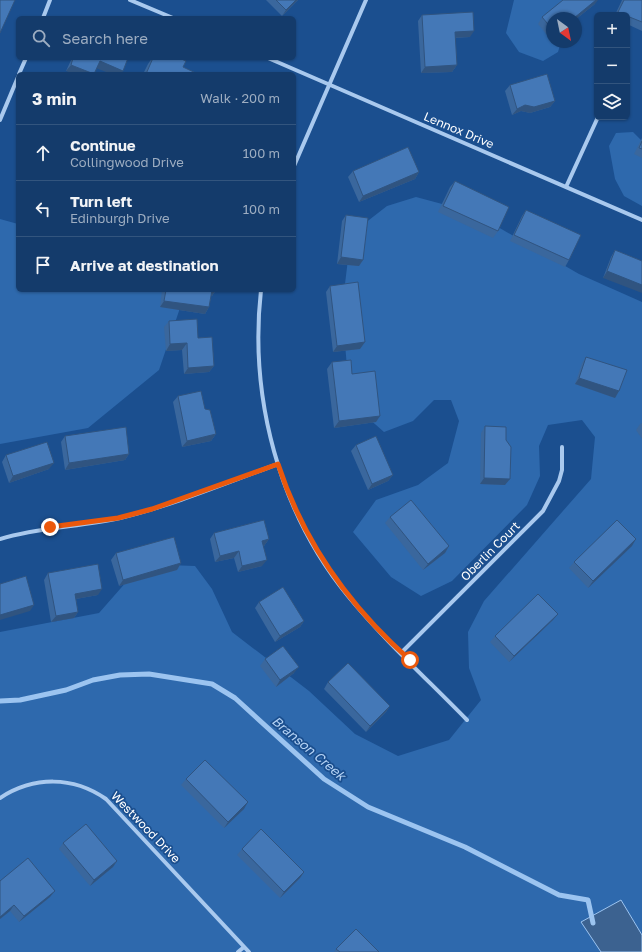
<!DOCTYPE html>
<meta charset="utf-8">
<style>
:root{--surface:#143b6b;--page:#1d4271;--text:#f1f3f6;--muted:#9dadc1;--line:#33557e}
body{margin:0;font-family:"Golos Text",sans-serif;background:var(--page);color:var(--text)}
.controls{position:absolute;right:12px;top:12px;display:grid;overflow:hidden;border-radius:6px;box-shadow:0 1px 3px #0004}
.controls button{width:36px;height:36px;display:grid;place-items:center;padding:0;border:0;border-bottom:1px solid var(--line);background:var(--surface);color:var(--text);font:20px sans-serif}
.compass{position:absolute;left:546px;top:12px;width:36px;height:36px;border-radius:50%;background:var(--surface);box-shadow:0 1px 3px #0004;rotate:147deg}
.stop{position:absolute;width:12px;height:12px;margin:-9px;border:3px solid #ea580c;border-radius:50%;background:#fff}
.stop.end{background:#ea580c;border-color:#fff;box-shadow:0 1px 4px #0008}
.list{margin:0;padding:0;list-style:none}
h2{display:flex;justify-content:space-between;align-items:center;height:52px;margin:0;padding:0 16px;font-size:17px}
h2 small{font-size:13px;font-weight:400;color:var(--muted)}
.list li{display:grid;grid-template-columns:26px 1fr auto;gap:12px;align-items:center;box-sizing:border-box;height:56px;padding:0 16px;border-top:1px solid var(--line)}
.list b{display:block;font-size:15px;white-space:nowrap}
.list p{margin:0;font-size:13px;white-space:nowrap;color:var(--muted)}
.list em{font-size:13px;font-style:normal;color:var(--muted)}
.icon{flex:none;width:22px;height:22px;fill:none;stroke:currentColor;stroke-width:2;stroke-linecap:round;stroke-linejoin:round}
.map{position:relative;flex:none;width:642px;height:952px;overflow:hidden}
.search{position:absolute;background:var(--surface);box-shadow:0 1px 3px #0004;left:16px;top:16px;width:280px;height:44px;display:flex;align-items:center;gap:10px;box-sizing:border-box;padding:0 14px;border-radius:6px;color:var(--muted);font-size:15px}
.panel{position:absolute;background:var(--surface);box-shadow:0 1px 3px #0004;left:16px;top:72px;width:280px;height:220px;border-radius:6px}
.map>svg:first-child{display:block}
.green{fill:#2e69ad}
.water{fill:#3c6290;stroke:#9cc4f0}
.lines{fill:none;stroke-linecap:round;stroke-linejoin:round}
.stream{stroke:#9cc4f0;stroke-width:5}
.minor{stroke:#a9c9ee;stroke-width:4}
.wall{fill:#3a679d}
.shaded-wall{fill:#305480}
.building{fill:#4478b7;stroke:#305480}
.route{stroke:#ea580c;stroke-width:5}
.labels{text-anchor:middle;dominant-baseline:central;stroke-width:3.5;stroke-linejoin:round;paint-order:stroke}
.street-label{font-size:12px;fill:#fff;stroke:#1b4f8f}
.water-label{font-size:13px;font-style:italic;fill:#b5d3f5;stroke:#1b4f8f}
</style>
<div class="map">
<svg width="642" height="952" viewBox="0 0 642 952">
<rect width="100%" height="100%" fill="#1b4f8f"/>
<!-- green -->
<path class="green" d="M514,0H584L552,18V42H561L558,52L543,61L519,52L506,33Z
M633,132L642,141V206L624,196L615,179L609,146L616,133Z
M416,197L472,212L579,274L642,302V952H0V632L99,613L142,564L195,566L212,589L232,632L309,691L355,734L398,756L449,740L481,700L469,668L468,632L484,601L591,479L595,437L582,420L548,425L539,446L540,476L527,505L452,581L421,596L391,577L353,532L376,500L418,485L448,463L459,421L451,400H434L413,421L384,432L350,402L342,309L351,234L387,206Z
M0,219L18,224V290H171L180,308L159,370L88,428L0,444Z"/>
<!-- water -->
<path class="water" d="M621,900L642,935V952H601L581,922Z"/>
<g class="lines">
<!-- stream -->
<path class="stream" d="M0,701L20,700L66,690L93,680L120,675L149,674L212,684L235,698L324,779L368,807L465,847L559,895L588,900L593,923"/>
<!-- minor -->
<path class="minor" d="M130,0L173,18
M43,18L50,0
M268,58L642,220
M19,74L26,58
M0,120L18,77
M294,166L366,0
M566,187L598,117
M261,290C249,397 279,512 348,596C384,640 427,679 467,720
M0,539C39,527 80,527 120,518C174,505 226,483 278,464
M401,653L543,511L559,481L562,470V447
M0,798C34,776 73,776 106,799L249,952
M238,952L244,947"/>
</g>
<!-- wall -->
<path class="wall" d="M266,0H298L282,16Z
M622,0H642V31L627,24V15H615Z
M595,4L576,19V18H552V39L551,40L538,24L542,17Z
M422,15L470,37L455,38L457,65L452,72L421,73L418,21Z
M72,58H128L97,68L66,71Z
M152,58H179L183,67L198,74H143L148,64Z
M510,85L555,101L550,107L530,113L521,111L512,115L505,91Z
M642,138V158L634,154Z
M353,171L419,172L415,179L359,202L348,177Z
M455,181L498,231L493,238L438,212L450,187Z
M526,210L569,260L565,267L510,241L522,216Z
M346,215L363,260L359,266L337,264L342,221Z
M615,250L642,261L603,278L611,257Z
M330,286L365,342L360,349L333,352L326,292Z
M162,290H216L212,296H211L209,307L205,314L160,307Z
M169,321L198,338L214,366L209,372L184,374L182,350L166,351L164,327Z
M586,357L619,391L615,398L575,384L582,363Z
M332,362L352,374L380,416L376,422L334,428L327,369Z
M178,396L205,409L216,434L211,441L182,447L173,402Z
M642,423V439L636,430L640,424Z
M485,426L505,485L480,484L481,433Z
M65,436L129,454L125,460L65,470L61,442Z
M356,445L393,475L388,481L368,490L351,451Z
M6,455L49,469L9,483L2,462Z
M390,517L449,546L445,553L423,570L385,523Z
M214,533L269,539L264,546H263L262,566L238,572L234,558L215,562L210,539Z
M632,546L588,588L569,568L574,562Z
M116,553L181,563L177,570L119,586L111,560Z
M48,573L98,595L76,599L78,612L74,618L51,622L44,580Z
M259,602L304,621L300,627L275,642L255,608Z
M553,620L509,662L490,642L495,636Z
M265,659L294,673L276,687L260,666Z
M328,682L390,706L386,712L366,732L324,689Z
M186,779L244,809L224,828L181,785Z
M63,843L117,861L113,867L90,886L59,849Z
M242,849L304,872L300,878L280,898L237,855Z
M0,881L50,897L19,922L10,911L0,919Z
M336,949L379,952H334Z"/>
<!-- shaded-wall -->
<path class="shaded-wall" d="M296,0H298L282,16L286,10Z
M596,0H598L595,4L576,19V18H574Z
M474,31L470,37L450,38L455,32Z
M100,61L123,71L121,74H111L96,68Z
M71,65L93,74H73L66,71Z
M457,65L452,72L421,73L425,67Z
M555,101L550,107L530,113L521,111L512,115L517,109L525,105Z
M419,172L415,179L359,202L363,196Z
M341,257L363,260L359,266L337,264Z
M607,271L642,285V293L603,278Z
M211,290H216L212,296H207Z
M164,301L209,307L205,314L160,307Z
M365,342L360,349L333,352L337,346Z
M187,343L182,350L166,351L170,344Z
M214,366L209,372L184,374L188,368Z
M579,378L619,391L615,398L575,384Z
M380,416L376,422L334,428L339,421Z
M216,434L211,441L182,447L187,441Z
M129,454L125,460L65,470L69,463Z
M54,463L49,469L9,483L13,476Z
M393,475L388,481L368,490L372,484Z
M484,478L510,479L505,485L480,484Z
M269,539L264,546L258,548L262,541Z
M636,539L632,546L588,588L593,581Z
M449,546L445,553L423,570L428,564Z
M239,551L234,558L215,562L220,556Z
M267,560L262,566L238,572L242,566Z
M181,563L177,570L119,586L123,580Z
M102,589L98,595L70,600L75,594Z
M34,605L30,611L0,620V615Z
M78,612L74,618L51,622L56,616Z
M558,614L553,620L509,662L514,656Z
M304,621L300,627L275,642L280,636Z
M299,667L294,673L276,687L280,680Z
M390,706L386,712L366,732L370,726Z
M248,802L244,809L224,828L228,822Z
M117,861L113,867L90,886L94,880Z
M304,872L300,878L280,898L284,892Z
M55,891L50,897L19,922L24,916Z
M14,905L10,911L0,919V917Z"/>
<!-- building -->
<path class="building" d="M0,0H15L0,33Z
M276,0H296L286,10Z
M563,0H596L574,18H552V29L542,17Z
M624,0H642V22L627,16V15L618,12Z
M473,12L474,31L455,32L457,65L425,67L422,15Z
M73,58H128L123,71L100,61L94,74L71,65Z
M153,58H179L186,61L183,67L198,74H146Z
M547,74L555,101L534,107L525,105L517,109L510,85Z
M642,141V149L639,148Z
M408,147L419,172L363,196L353,171Z
M455,181L509,207L498,231L443,206Z
M526,210L581,235L569,260L514,235Z
M346,215L368,218L363,260L341,257Z
M615,250L642,261V285L607,271Z
M358,282L365,342L337,346L330,286Z
M166,290H212L209,307L164,301Z
M197,319L198,338L212,337L214,366L188,368L187,343L170,344L169,321Z
M586,357L627,370L619,391L579,378Z
M351,360L352,374L375,371L380,416L339,421L332,362Z
M201,391L205,409L210,410L216,434L187,441L178,396Z
M485,426L506,427V440L511,447L510,479L484,478Z
M126,427L129,454L69,463L65,436Z
M376,436L393,475L372,484L356,445Z
M47,442L54,463L13,476L6,455Z
M411,500L449,546L428,564L390,517Z
M264,520L269,539L262,541L267,560L242,566L239,551L220,556L214,533Z
M617,520L636,539L593,581L574,562Z
M174,537L181,563L123,580L116,553Z
M98,564L102,589L75,594L78,612L56,616L48,573Z
M26,576L34,605L0,615V584Z
M283,587L304,621L280,636L259,602Z
M538,594L558,614L514,656L495,636Z
M283,646L299,667L280,680L265,659Z
M348,663L390,706L370,726L328,682Z
M205,760L248,802L228,822L186,779Z
M86,824L117,861L94,880L63,843Z
M261,829L304,872L284,892L242,849Z
M28,858L55,891L24,916L14,905L0,917V881Z
M356,929L379,952H340L336,949Z"/>
<g class="lines">
<!-- route -->
<path class="route" d="M50,527L118,518L152,509L278,464C303,541 350,607 410,660"/>
</g>
<g class="labels">
<!-- street labels -->
<g class="street-label">
<text transform="translate(459 130) rotate(23)">Lennox Drive</text>
<text transform="translate(490 551) rotate(-45)">Oberlin Court</text>
<text transform="translate(146 827) rotate(46)">Westwood Drive</text>
</g>
<!-- water labels -->
<g class="water-label">
<text transform="translate(309 748) rotate(40)">Branson Creek</text>
</g>
</g>
</svg>
<div class="controls">
<button>+</button>
<button>−</button>
<button><svg class="icon" aria-label="layers" viewBox="0 0 24 24"><path d="M12 4l9 5-9 5-9-5zM3 14l9 5 9-5"/></svg></button>
</div>
<svg class="compass" viewBox="-18 -18 36 36"><path d="M0-13l5 13h-10z" fill="#e53935"/><path d="M0 13l5-13h-10z" fill="#9dadc1"/></svg>
<div class="stop" style="left:410px;top:660px"></div>
<div class="stop end" style="left:50px;top:527px"></div>
<div class="search"><svg class="icon" aria-label="search" viewBox="0 0 24 24"><circle cx="10" cy="10" r="6"/><path d="M15 15l6 6"/></svg>Search here</div>
<section class="panel">
<h2>3 min<small>Walk · 200 m</small></h2>
<ul class="list">
<li><svg class="icon" aria-label="ahead" viewBox="0 0 24 24"><path d="M12 20V5M6 11l6-6 6 6"/></svg><div><b>Continue</b><p>Collingwood Drive</p></div><em>100 m</em></li>
<li><svg class="icon" aria-label="left" viewBox="0 0 24 24"><path d="M17 20v-9H6M10 6l-5 5 5 5"/></svg><div><b>Turn left</b><p>Edinburgh Drive</p></div><em>100 m</em></li>
<li><svg class="icon" aria-label="arrive" viewBox="0 0 24 24"><path d="M6 21V4h12l-3 4 3 4H6"/></svg><div><b>Arrive at destination</b></div></li>
</ul>
</section>
</div>
